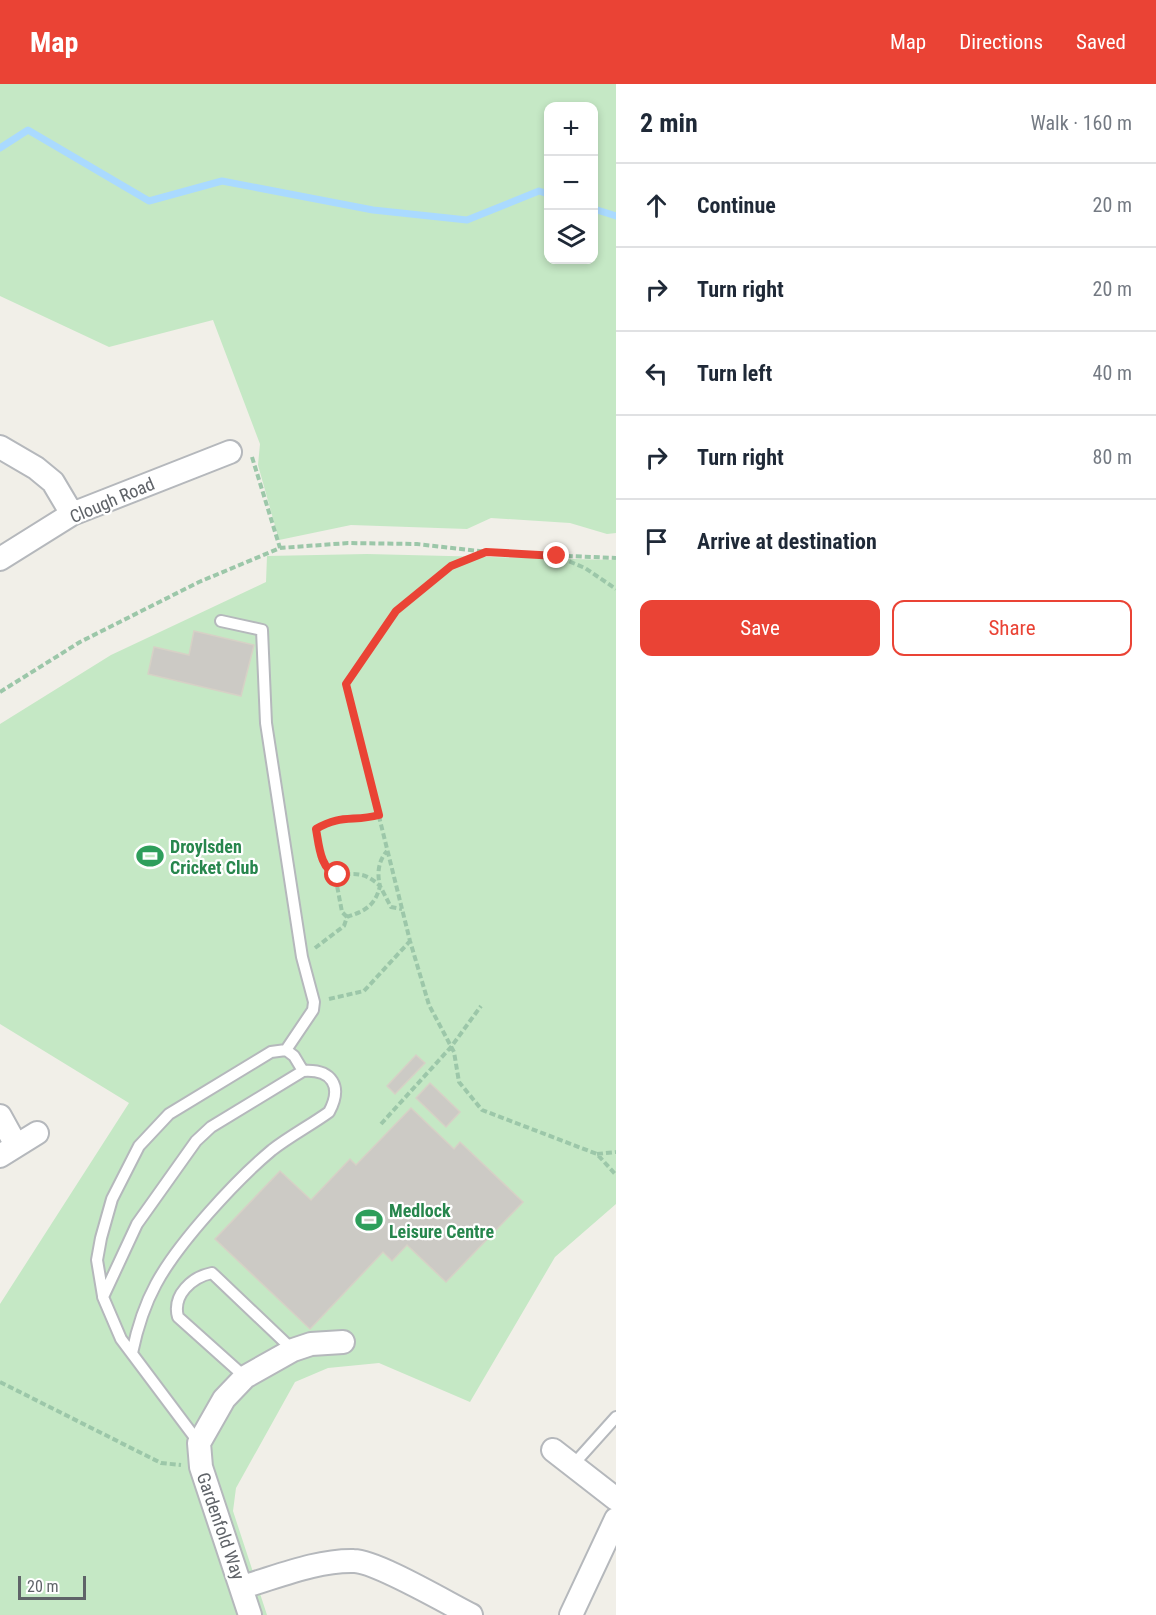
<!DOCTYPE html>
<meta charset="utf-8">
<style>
:root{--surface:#fff;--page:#f6f6f7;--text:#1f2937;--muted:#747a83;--line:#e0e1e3;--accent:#ea4335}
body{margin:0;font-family:"Roboto Condensed",sans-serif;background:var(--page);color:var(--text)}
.controls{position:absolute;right:18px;top:18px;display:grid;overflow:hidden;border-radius:12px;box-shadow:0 3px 9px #0003}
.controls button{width:54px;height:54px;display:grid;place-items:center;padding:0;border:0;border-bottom:2px solid var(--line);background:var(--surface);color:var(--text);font:30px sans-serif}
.scale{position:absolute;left:18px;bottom:15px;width:68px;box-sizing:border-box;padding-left:6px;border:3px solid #5f6368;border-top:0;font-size:16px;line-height:21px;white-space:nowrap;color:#5f6368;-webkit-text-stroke:4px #fff;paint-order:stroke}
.stop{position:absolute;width:18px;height:18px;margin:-14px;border:4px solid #ea4335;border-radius:50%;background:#fff}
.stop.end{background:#ea4335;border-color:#fff;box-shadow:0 2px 6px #0008}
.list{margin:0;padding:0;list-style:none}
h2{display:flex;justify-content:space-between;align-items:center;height:78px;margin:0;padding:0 24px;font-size:26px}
h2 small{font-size:20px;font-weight:400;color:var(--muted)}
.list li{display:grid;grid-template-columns:39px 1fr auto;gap:18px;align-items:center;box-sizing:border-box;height:84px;padding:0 24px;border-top:2px solid var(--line)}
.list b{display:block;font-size:22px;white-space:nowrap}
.list em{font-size:20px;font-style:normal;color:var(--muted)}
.actions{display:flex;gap:12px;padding:18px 24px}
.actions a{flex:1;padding:14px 0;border:2px solid var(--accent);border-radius:12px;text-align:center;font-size:21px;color:var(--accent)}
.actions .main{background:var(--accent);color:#fff}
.icon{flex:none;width:33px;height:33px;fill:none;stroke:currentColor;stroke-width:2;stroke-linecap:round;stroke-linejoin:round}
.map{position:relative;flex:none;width:616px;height:1531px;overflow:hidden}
header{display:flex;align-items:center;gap:36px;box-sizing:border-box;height:84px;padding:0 30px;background:var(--accent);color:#fff}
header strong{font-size:28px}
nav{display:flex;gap:33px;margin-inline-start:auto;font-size:21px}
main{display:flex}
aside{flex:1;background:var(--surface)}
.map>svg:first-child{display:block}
.green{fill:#c5e8c5;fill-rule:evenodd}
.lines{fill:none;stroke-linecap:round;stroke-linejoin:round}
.stream{stroke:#aadaff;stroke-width:7}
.building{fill:#cccac5;stroke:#d6d1c6;stroke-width:1.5}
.service-casing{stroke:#b5b8bc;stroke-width:14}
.minor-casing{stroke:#b5b8bc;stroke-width:26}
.path{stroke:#9cc7a9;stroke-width:4;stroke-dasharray:6 3;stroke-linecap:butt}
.service{stroke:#fff;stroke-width:10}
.minor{stroke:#fff;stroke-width:22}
.route{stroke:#ea4335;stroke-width:8}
.labels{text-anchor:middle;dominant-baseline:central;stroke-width:4.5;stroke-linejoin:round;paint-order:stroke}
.street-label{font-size:18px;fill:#5f6368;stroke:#fff}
.leisure-label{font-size:18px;font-weight:bold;fill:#27864d;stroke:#fff;text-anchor:start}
</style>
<header>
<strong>Map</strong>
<nav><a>Map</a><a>Directions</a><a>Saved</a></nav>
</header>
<main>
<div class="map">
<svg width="616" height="1531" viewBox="0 0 616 1531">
<rect width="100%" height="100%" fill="#f1efe8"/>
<!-- green -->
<path class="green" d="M0,0H616V449L607,450L570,439L491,434L467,445L351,441L279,456L258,381L260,360L213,236L109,263L0,212ZM548,22H594V176H548Z
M367,470L616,476V1120L555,1173L470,1318L379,1279L328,1284L295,1298L236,1404L233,1427L267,1531H0V1220L129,1019L0,940V640L111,571L266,498L267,472Z"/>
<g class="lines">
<!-- stream -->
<path class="stream" d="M0,64L28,46L149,117L222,97L373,126L467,136L539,107L548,110
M594,125L616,132"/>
</g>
<!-- building -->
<path class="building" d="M194,547L254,561L241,612L148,590L154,563L189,571Z
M416,971L425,979L395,1010L387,1002Z
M430,999L460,1028L446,1043L416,1014Z
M411,1024L454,1065L460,1058L523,1118L446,1198L407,1161L392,1177L383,1168L310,1245L215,1155L280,1087L311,1116L350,1075L356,1081Z"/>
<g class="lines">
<defs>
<path id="service" d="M221,537L262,546L266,639L302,873L314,918L313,926L286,966
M103,1213L137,1140L196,1057L211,1043L303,987L294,972L286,966L271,968L169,1030L139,1062L112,1115L101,1154L97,1176L103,1212V1213L121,1255L199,1359
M132,1269C137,1245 144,1222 156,1200C178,1159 236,1096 272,1066C290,1052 311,1041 329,1028C343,1002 332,985 303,987
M245,1293L178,1233C172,1211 192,1193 212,1189L293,1266
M572,1382L616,1333"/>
<path id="minor" d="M0,363L36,384L53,398L72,430
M0,475L72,430L230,368
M0,1032L16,1061
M0,1072L37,1049
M553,1366L616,1415
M242,1503C277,1493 317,1476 354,1477C376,1477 447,1519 471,1531
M250,1531L201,1383L199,1359L224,1315L245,1293L293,1266L311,1260L343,1258
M571,1531L616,1435"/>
</defs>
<!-- service casing -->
<use href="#service" class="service-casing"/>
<!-- minor casing -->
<use href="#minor" class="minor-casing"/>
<!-- path -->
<path class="path" d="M252,373L280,464
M486,468L451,482L396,527L346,600L410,857L429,921L454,968L459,998L482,1026L597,1070L616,1091
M561,474L585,484L616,505
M0,608L80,558L199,498L280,464L348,459L417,460L496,469L616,474
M335,791L322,775L316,745C341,730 353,738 379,731
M347,833L342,828L335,791C356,790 364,787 380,802C377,790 378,777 387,767
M315,864L344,842L347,833C365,827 375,822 380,802L391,823L402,825
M329,915L364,907L410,857
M381,1040L451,963L481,922
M597,1070L616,1068
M0,1298L161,1379L181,1381"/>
<!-- service -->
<use href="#service" class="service"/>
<!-- minor -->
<use href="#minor" class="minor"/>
</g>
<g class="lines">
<!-- route -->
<path class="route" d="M338,791C320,786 319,761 316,745C341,730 353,738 379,731L346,600L396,527L451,482L486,468L557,472"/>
</g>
<!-- icons -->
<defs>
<symbol id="stadium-bare" viewBox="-9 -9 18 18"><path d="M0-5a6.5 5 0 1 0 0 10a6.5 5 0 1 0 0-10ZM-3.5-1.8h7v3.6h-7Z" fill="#2e9e5b" stroke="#fff" stroke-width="2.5" paint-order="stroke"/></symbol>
</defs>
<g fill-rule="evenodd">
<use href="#stadium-bare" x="131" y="753" width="38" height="38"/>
<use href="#stadium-bare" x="350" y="1117" width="38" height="38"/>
</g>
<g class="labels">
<!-- street labels -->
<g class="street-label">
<text transform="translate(112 416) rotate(-23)">Clough Road</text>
<text transform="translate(221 1442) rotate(71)">Gardenfold Way</text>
</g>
<!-- leisure labels -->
<g class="leisure-label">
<text x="170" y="762">Droylsden<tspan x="170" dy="21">Cricket Club</tspan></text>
<text x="389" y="1126">Medlock<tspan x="389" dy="21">Leisure Centre</tspan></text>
</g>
</g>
</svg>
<div class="controls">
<button>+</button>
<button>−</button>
<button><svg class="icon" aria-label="layers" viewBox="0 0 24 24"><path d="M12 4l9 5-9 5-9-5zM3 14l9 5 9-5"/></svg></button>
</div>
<div class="scale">20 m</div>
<div class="stop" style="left:338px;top:791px"></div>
<div class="stop end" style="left:557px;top:472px"></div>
</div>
<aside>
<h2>2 min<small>Walk · 160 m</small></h2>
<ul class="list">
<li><svg class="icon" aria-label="ahead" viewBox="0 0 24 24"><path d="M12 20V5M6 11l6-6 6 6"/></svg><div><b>Continue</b></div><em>20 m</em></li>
<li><svg class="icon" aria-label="right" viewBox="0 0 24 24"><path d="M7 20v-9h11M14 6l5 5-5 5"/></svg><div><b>Turn right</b></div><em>20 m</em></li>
<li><svg class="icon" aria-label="left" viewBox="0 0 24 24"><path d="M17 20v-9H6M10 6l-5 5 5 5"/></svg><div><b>Turn left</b></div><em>40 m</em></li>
<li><svg class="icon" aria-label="right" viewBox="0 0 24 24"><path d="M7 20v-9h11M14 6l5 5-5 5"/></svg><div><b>Turn right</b></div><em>80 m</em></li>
<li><svg class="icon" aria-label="arrive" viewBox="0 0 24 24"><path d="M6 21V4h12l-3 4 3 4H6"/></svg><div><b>Arrive at destination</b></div></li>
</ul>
<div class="actions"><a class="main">Save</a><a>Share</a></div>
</aside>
</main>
